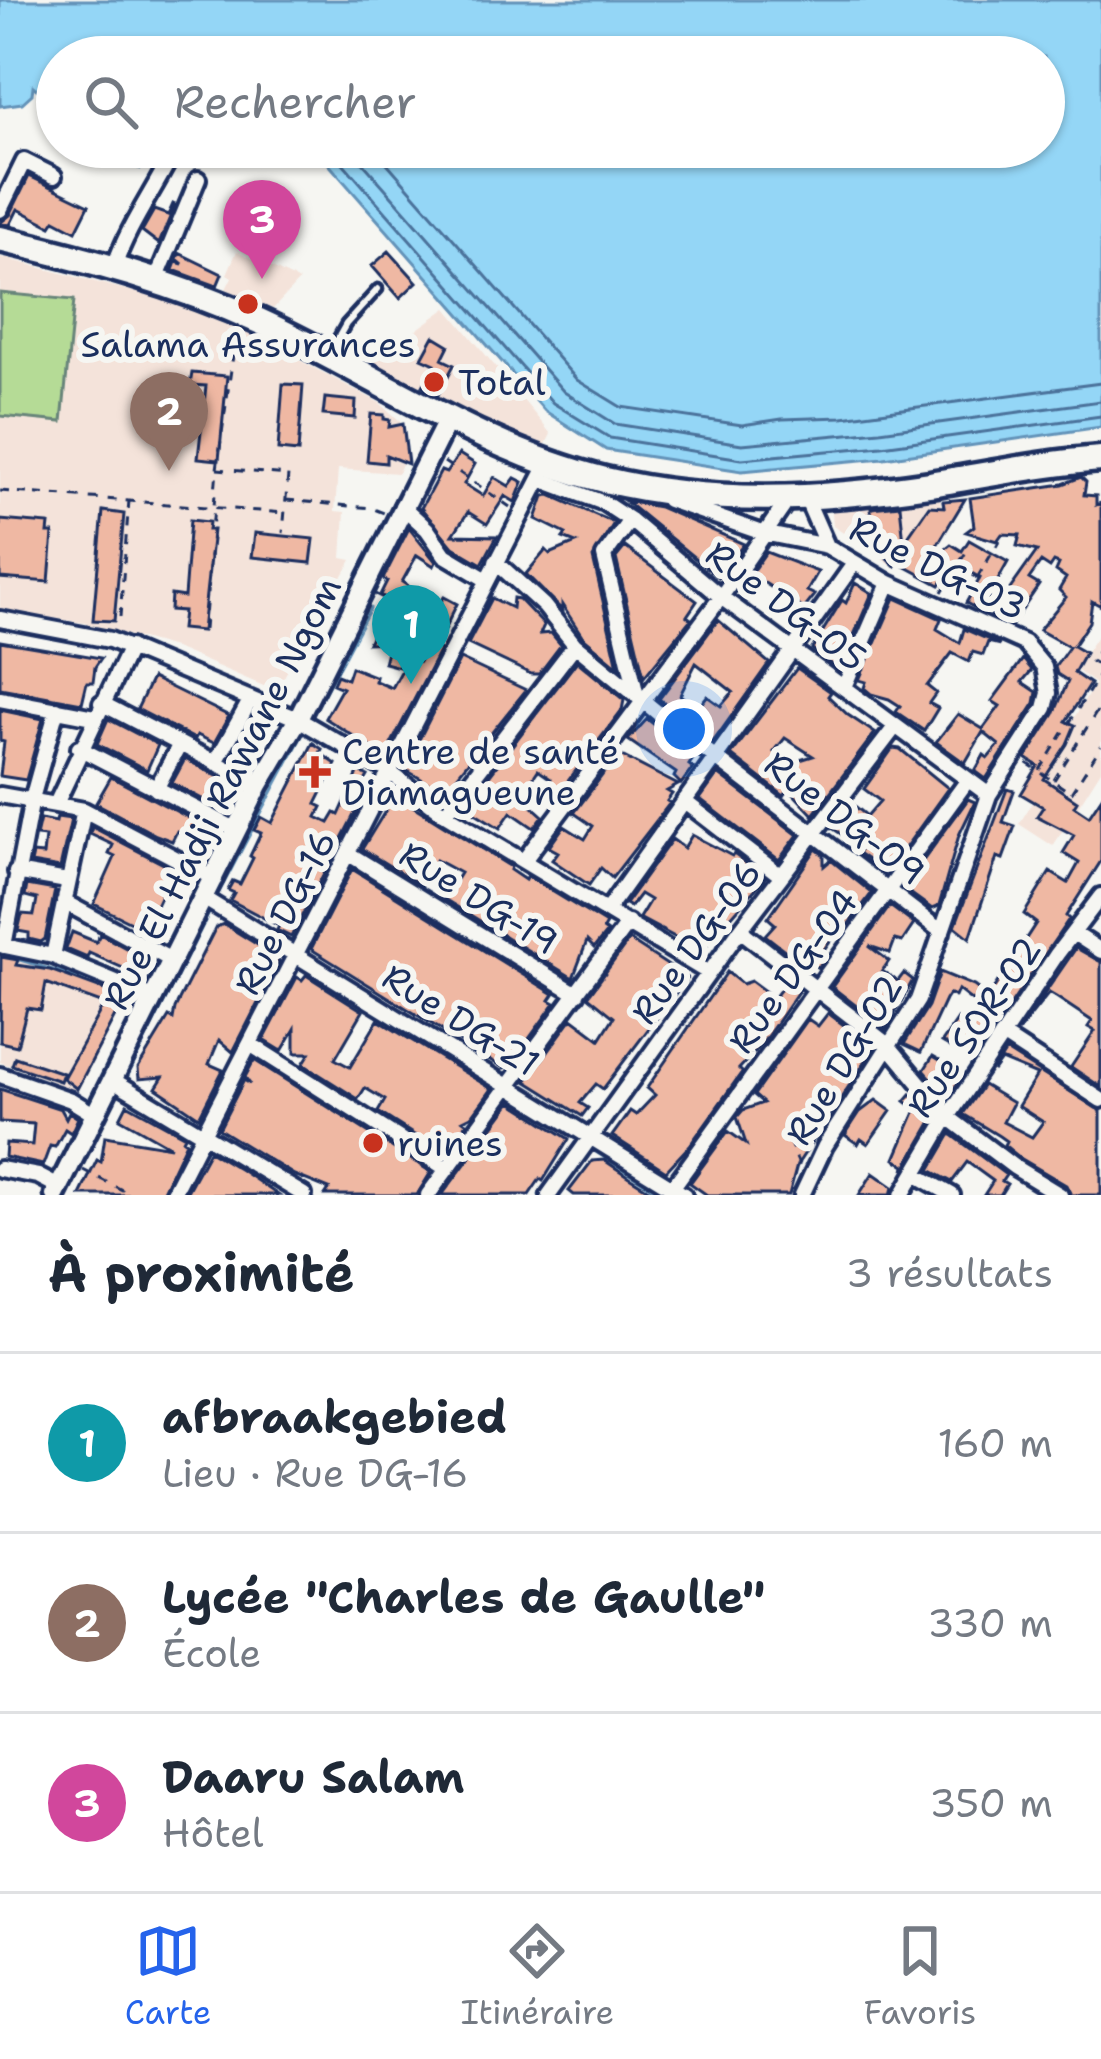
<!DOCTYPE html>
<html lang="fr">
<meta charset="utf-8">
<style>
:root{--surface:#fff;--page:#f2f2f3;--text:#1f2937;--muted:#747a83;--line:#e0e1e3;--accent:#2563eb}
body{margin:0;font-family:"Shantell Sans",sans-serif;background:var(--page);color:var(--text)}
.you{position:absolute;left:684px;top:729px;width:42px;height:42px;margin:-30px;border:9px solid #fff;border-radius:50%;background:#1a73e8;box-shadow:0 0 0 18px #1a73e833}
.badge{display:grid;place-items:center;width:78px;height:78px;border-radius:50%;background:var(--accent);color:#fff;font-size:39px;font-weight:700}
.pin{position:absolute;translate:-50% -99px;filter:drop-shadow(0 3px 6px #0008)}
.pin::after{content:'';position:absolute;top:63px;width:42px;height:36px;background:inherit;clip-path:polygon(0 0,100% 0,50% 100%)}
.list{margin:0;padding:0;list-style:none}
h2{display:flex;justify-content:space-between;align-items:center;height:156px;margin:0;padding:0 48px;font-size:51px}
h2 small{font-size:39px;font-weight:400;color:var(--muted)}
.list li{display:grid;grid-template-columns:78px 1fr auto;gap:36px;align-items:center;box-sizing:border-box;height:180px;padding:0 48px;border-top:3px solid var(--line)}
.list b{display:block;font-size:45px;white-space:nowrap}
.list p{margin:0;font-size:39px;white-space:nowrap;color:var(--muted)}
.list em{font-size:39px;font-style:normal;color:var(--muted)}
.icon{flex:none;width:66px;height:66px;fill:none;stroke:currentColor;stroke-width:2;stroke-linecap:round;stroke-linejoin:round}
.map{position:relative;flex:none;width:1101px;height:1195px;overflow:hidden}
.search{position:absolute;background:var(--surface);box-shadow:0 3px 9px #0004;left:36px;right:36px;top:36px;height:132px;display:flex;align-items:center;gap:30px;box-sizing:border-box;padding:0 42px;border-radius:66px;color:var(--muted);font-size:45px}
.sheet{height:696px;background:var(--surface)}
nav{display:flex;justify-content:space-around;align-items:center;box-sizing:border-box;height:168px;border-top:3px solid var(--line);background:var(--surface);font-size:33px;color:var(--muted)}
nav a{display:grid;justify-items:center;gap:6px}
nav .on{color:var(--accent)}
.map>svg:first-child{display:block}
.built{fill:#f4e3da}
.green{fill:#b5db96;stroke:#68857a;stroke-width:3}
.water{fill:#94d6f6;stroke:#6493b9;stroke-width:3}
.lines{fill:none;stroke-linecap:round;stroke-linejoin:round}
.shore{stroke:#4b729b;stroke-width:3}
.stream{stroke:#6493b9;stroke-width:3}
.building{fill:#efb8a3;stroke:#1b2f5e;stroke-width:3;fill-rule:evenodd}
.lane-casing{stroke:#1b2f5e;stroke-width:15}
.street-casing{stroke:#1b2f5e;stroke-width:22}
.secondary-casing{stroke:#1b2f5e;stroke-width:27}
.highway-casing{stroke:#1b2f5e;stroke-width:33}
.path{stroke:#1b2f5e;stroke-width:3;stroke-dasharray:9 9;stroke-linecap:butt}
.lane{stroke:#f6f6f2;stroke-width:6}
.street{stroke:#f6f6f2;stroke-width:14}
.secondary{stroke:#f6f6f2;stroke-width:18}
.highway{stroke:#f6f6f2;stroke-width:24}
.poi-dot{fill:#c8321e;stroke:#f6f6f2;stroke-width:4.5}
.labels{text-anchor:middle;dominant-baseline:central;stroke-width:12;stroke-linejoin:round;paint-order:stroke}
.poi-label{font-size:36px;fill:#1b2f5e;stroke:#f6f6f2;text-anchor:start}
.street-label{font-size:36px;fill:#1b2f5e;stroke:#f6f6f2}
</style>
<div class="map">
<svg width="1101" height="1195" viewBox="0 0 1101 1195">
<rect width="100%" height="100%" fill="#f6f6f2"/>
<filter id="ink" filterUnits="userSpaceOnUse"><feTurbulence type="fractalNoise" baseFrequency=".00833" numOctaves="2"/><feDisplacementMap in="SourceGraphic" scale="24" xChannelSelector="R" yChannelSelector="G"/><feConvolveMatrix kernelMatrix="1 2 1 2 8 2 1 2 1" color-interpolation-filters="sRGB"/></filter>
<g filter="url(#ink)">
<!-- built -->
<path class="built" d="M237,251L299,281L273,309L226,289L232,277L227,274Z
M0,257L169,301L250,334L380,403L400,421L407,453L398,473L338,469L335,511L345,512L342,558L352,560L281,682L266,687L177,649L85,623L0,610Z
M447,308L551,434L541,454L363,368Z
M939,486L941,506L895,568L833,526L831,499Z
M1101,630V770L1053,846L1019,824L1046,781L1039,774L1095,684L1075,669Z
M0,956L21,959L126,998L78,1091L0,1062Z"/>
<!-- green -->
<path class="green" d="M0,293L74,300L62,422L0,416Z"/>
<!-- water -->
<path class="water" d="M0,0H1101V427L884,458L742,471L606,450L545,411L319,153L307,147H1044V57H57V86L39,91L33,86L32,94L22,103L0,106Z
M93,147H186L141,169L105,157Z"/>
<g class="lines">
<!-- shore -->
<path class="shore" d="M329,147L553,403L610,438L742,459L882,446L1101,416
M349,147L564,392L615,424L742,444L880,431L1101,401
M373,147L577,380L621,407L742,425L782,419L842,417L1101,383"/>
<!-- stream -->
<path class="stream" d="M311,718L370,608
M216,898L304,732
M0,954L119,990
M125,1081L212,907
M591,1149L664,1195
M67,1195L120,1089
M539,1195L561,1167"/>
</g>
<!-- building -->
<path class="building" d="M29,176L89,205L76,231L55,220L51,226L18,209L10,225L0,223L10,215Z
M173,204L175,205L159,244L142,231L154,210L168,215Z
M389,251L417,282L400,298L372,266Z
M179,253L222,274L217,286L173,270L176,262L183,264L177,259Z
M434,336L449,345L442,359L454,365L438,395L423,386L435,364L422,358Z
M192,373L227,376L219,460L198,458L206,386L190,385Z
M283,384L303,385L298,452L278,450Z
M325,398L356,401L355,418L323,415Z
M371,414L384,415V419L390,420L389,427L403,424L408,464L386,455V463L367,461Z
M459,454L475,464L464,484L483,496L494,477L509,486L515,478L523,482L515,502L505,496L487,524L468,512L453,535L497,536L482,564L453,547L421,508L441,471L446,473Z
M1081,477L1086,482L1084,495L1096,496V505L1101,503V606L1092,601L1089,622L1073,646L1085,653L1074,673L1090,684L1066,721L1075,725L1067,744L1044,779L1077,801L1074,806L1089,816L1101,798V861L1066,916L1069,919L973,1060L942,1042L958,1019L968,1025L981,1008L958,990L955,997L949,994L945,1000L921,1052L904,1044L928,1006L940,972L974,986L988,997L1036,923L1024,914L1050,872L1068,883L1079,863L1063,853L1074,835L1037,816L1043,807L1021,794L1038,766L1026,758L1054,714L1068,681L1057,674L1055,667L1069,647L1039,630L1066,597L1059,590L1066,578L1056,571L1059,564L1054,562L1050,568L1041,562L1029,579L1039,585L1012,625L991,616L1037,551L1017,546L1020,535L1002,534L997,541L966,532L974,526L970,498L1063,484Z
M550,495L614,523L593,558L618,666L583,637L562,605V610L526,574L546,550L550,554L576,543L563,538L566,534L536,519L544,496Z
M965,499L925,565L951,544L962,551L969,540L1008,562L981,611L966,603L980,578L955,563L940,585L897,562L895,566L882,553V545H874L872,528L871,508L900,505L904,542L929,506L944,507L943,501Z
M625,501L659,507L744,544L718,577Z
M103,511L124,514L114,621L93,620Z
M0,520L49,524L48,533H53L49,582L0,578Z
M190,520L209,522L208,530H213L202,631L181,629L183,611L170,610L171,595L184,597Z
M409,528L436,562L434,566L417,555L402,582L438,606L444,597L457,604L443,632L410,617L403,632L422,641L368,643L388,599L380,595L387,581L383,579Z
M255,533L314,539L311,563L252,557Z
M625,547L697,601L687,616L691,619L644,677L616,558Z
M766,552L818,572L807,591L815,595L804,609L757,578L752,584L746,580Z
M855,583L872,593L839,670L812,649L842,600L846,603Z
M492,598L512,608L513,598L519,599L544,625L540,634L551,633L561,645L539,674H531L468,644Z
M895,598L941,619L937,629L960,643L964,629L1000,645L988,642L983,655L973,652L969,662L952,653L927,686L936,693L929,703L938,708L924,731L896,712L900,706L889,699L871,694L864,688L866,682L859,680Z
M718,620L769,663L713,742L659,699ZM696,663L733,692L721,706L707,696L697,709L680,695Z
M0,641L101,658L95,667L93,682H87L82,703L0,688Z
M428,644L440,650L385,756L325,718L342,688L333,684L337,675L347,679L351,667L376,677L375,681L392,688L403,668L384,663L387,651L419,662Z
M460,659L526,690L444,792L404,769Z
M1023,659L1032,670L1022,682L1037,692L1035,703L986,779L975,771L984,755L988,758L999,745L983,732L965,763L936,742L958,714L983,729L1000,706L992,701Z
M577,661L624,700L622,710L559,793L548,789L551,779L538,770L521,796L543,816L534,828L511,812L500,828L469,809L468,803Z
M797,668L831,692L828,696L848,715L875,733L813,815L789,789L784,796L731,755ZM785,738L813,756L790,763L774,752Z
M152,678L229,716L214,743L197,735L195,739L137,709Z
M0,710L43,719L26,780L0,776L4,742L0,741Z
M108,719L158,745L147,770L97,744Z
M647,719L695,756L689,765L693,768L681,784L674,777L676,773L628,740Z
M248,728L259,734L244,764L231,758Z
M313,743L322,749L320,753L336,764L316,804L322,807L317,817L329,823L335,813L339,815L359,771L368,776L364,783L369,786L291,937L277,930L279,926L230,900L234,893L228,890L233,881L240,884L253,858L250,856L261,833L254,830L261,817L272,823Z
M893,748L900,749L948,788L887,873L858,853L862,848L832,828L851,803L867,816L880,801L864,789Z
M618,754L678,785L667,791L672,794L667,801L670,803L612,878L601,868L589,885L552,860L558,852L549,847L564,826L585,839L593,826L574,813Z
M185,759L232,784L219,808L172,783Z
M718,774L798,835L779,860L700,799Z
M111,777L212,830L205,845L177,831L172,841L156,835L96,803Z
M1007,789L1014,791L1003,822L1015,826L1003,859L997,857L970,938L955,926Z
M395,795L511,867L510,870L525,880L527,876L606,924L603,929L607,932L594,948L587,941L573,978L444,899L460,873L436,860L422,886L362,849Z
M968,799L975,802L959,835L939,906L932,909L903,888Z
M57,817L71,819L60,868L31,863L33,854L43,855L45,837L36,836L40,819L56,822Z
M92,827L173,869L145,929L94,904L115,857L109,854L113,845L90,834Z
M692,835L732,856L734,854L765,878L701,951L639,918L650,900L640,894L630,907L625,904L672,839L684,848Z
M816,849L824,855V866L831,860L872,893L839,937L835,934L823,951L827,954L818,968L804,957L800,962L765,935L775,924L768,918Z
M352,869L554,994L550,1000L555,1003L510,1065L504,1068L485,1057L311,949Z
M27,885L55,890L45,939L41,942L29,939V933L18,931L22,914L34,915L37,899L25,896Z
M890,906L914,924L902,942L895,940L890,953L869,946L889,961L882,971L898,981L904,973L913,980L886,1029L832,987Z
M224,924L277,957L279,962L233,1052L219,1040L209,1064L223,1070L199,1117L156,1088L163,1077L139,1079L138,1068L169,1017L173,1019L175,1008L216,927Z
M72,932L96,942L100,934L146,959L139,975L89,953L87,958L66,949Z
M629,940L687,978L603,1089L596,1084L580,1103L588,1108L582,1116L526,1081L572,1018L600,1039L614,1017L588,996Z
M1076,948L1101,962V1087L1071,1067L1095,1031L1088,1027L1092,1021L1056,997L1049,993L1018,1032Z
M1,957L18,960L16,965L50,970L107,991L123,1001L77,1089L63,1078L104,1004L46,983L41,1010L27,1008L17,1046L0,1042Z
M727,972L742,984L751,981L774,998L787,981L799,990L762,1044L739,1069L742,1072L690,1145L666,1171L612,1136L630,1111L636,1115L655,1095L647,1088Z
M306,975L363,1011L335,1059L350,1067L378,1020L492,1089L473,1115L463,1120L467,1123L444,1154L378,1112L385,1100L365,1088L358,1099L303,1064L310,1053H295V1029L282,1051L264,1040L297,977L302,980Z
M828,1013L874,1048L797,1165L789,1195H707L690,1183L728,1131L746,1144L737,1117L743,1110L763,1103L754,1095L808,1019L818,1026Z
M1006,1051L1101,1111V1195H1071L1066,1185L1020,1158L1004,1145L1006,1141L999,1136L963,1114L983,1085L1013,1103L1003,1122L1032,1137L1043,1122L1018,1106L1037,1075L1001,1060L993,1071Z
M933,1056L964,1074L948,1097L924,1070Z
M15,1057L63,1073L60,1081L12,1065Z
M254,1060L431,1172L417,1195H325L329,1189L294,1175L219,1129L244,1080L250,1084L245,1077Z
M0,1089L61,1109L66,1118L69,1112L78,1118L71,1133L65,1129L55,1147L50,1146L43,1165L5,1157L6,1143L32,1145L34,1124L0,1122Z
M911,1094L934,1118L904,1170L905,1165L895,1159L919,1103L914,1108L905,1101Z
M876,1100L891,1111L868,1144L861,1139L858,1144L845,1135L860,1112Z
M511,1102L569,1139L543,1181L540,1179L529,1195H442Z
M127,1104L185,1136L183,1140L186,1142L161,1195H80L97,1160L101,1162L105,1136L171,1147L120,1118Z
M951,1134L1006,1175L1002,1181L1007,1184L1000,1195H984L993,1181L967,1162L952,1182L930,1170Z
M209,1151L241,1170L278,1195H185Z
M604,1160L629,1177L658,1195H574L569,1191L592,1161Z
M873,1173L893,1187L891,1195H859Z"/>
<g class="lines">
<defs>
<path id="lane" d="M333,347L346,324L378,289"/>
<path id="street" d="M0,210L24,161L54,176
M114,267C127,229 149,198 168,162
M156,280L198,179
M540,479L604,503L630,520L721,597L989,795
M806,498L827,546
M668,500L763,533L827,546L889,583L1024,643L1044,667L1049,693L1045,708L989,795L918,1000L825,1146L802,1195
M402,506L427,529L445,555L487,580
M630,520L604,556L637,696
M496,562L544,606L575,645L664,718L942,932
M0,619L110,640L298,719L388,771L445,814L709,973
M844,687L889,583
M0,699L94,717
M101,703L259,785
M79,748L237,830
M216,762L251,699
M156,789L180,744
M0,795L84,810L215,879
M684,801L781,876
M56,804L130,647
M445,814L575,645
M349,854L577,994
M525,859L721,597L788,500
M16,872L67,881
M205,899L684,1195
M64,902L173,961
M607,910L853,565
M740,930L888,1045L948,1117L1014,1167L1060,1195
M1075,934L1101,951
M0,945L53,956L155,998
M4,946L32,799L57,709
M53,956L84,810
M1002,1035L1101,1100
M250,1044L447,1169
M0,1075L71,1100L95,1115
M113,1080L304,1195
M0,1169L38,1176L59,1187
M915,1174L952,1195
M670,1191L967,781
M172,1195L548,463
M428,1195L628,923
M549,1195L740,930L895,727
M902,1195L948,1117L1057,954L1101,896"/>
<path id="secondary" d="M55,1195L259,785L298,719L447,421"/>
<path id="highway" d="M0,239C89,260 175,283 259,321C375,374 479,449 605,480C713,506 822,500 930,484C987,475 1044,463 1101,459"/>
</defs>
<!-- lane casing -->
<use href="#lane" class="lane-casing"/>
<!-- street casing -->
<use href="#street" class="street-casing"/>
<!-- secondary casing -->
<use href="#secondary" class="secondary-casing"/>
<!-- highway casing -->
<use href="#highway" class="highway-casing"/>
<!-- path -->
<path class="path" d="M444,462L510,507
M217,469L288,475L283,533
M0,491L285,513
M286,500L371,508L384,513
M957,567L1001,591L993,604
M942,592L969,547
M968,593L1000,540
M375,594L447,630
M120,617L129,500
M204,630L217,469L234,348
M1101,646L1091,661L1101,667
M1027,763L1071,793L1101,746
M1040,770L1101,672
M1054,780L1101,705
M789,1141L800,1167
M83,1170L124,1191"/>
<!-- lane -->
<use href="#lane" class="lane"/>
<!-- street -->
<use href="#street" class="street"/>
<!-- secondary -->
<use href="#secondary" class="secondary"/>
<!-- highway -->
<use href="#highway" class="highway"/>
</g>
</g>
<!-- markers -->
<g class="poi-dot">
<circle cx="248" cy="304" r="12"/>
<circle cx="434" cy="382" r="12"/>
<path d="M309 754h12v12h12v12h-12v12h-12v-12h-12v-12h12z"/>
<circle cx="373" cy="1143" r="12"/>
</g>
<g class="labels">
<!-- poi labels -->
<g class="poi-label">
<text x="248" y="344" text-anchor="middle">Salama Assurances</text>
<text x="458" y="382">Total</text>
<text x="342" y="751">Centre de santé<tspan x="342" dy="41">Diamagueune</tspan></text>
<text x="397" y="1143">ruines</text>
</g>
<!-- street labels -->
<g class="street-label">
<text transform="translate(938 568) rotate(26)">Rue DG-03</text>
<text transform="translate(786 606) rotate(37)">Rue DG-05</text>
<text transform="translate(222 793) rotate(-63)">Rue El Hadji Rawane Ngom</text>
<text transform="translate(845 818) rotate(38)">Rue DG-09</text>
<text transform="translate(479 898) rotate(32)">Rue DG-19</text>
<text transform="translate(285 912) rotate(-63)">Rue DG-16</text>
<text transform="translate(696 942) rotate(-54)">Rue DG-06</text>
<text transform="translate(793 971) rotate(-54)">Rue DG-04</text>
<text transform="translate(461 1020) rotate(32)">Rue DG-21</text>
<text transform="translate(974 1027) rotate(-56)">Rue SOR-02</text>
<text transform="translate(844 1060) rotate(-59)">Rue DG-02</text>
</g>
</g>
</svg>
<div class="you"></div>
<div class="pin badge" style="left:411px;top:684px;background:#0f9aa8">1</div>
<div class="pin badge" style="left:169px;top:471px;background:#8d6e63">2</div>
<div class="pin badge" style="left:262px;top:279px;background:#d1479c">3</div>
<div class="search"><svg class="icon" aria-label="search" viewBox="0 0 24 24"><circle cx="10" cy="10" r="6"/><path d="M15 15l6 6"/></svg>Rechercher</div>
</div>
<section class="sheet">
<h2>À proximité<small>3 résultats</small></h2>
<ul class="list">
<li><span class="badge" style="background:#0f9aa8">1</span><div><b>afbraakgebied</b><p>Lieu · Rue DG-16</p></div><em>160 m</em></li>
<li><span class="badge" style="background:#8d6e63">2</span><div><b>Lycée &quot;Charles de Gaulle&quot;</b><p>École</p></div><em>330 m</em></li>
<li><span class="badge" style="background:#d1479c">3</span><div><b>Daaru Salam</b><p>Hôtel</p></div><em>350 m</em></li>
</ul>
</section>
<nav>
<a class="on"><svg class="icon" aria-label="map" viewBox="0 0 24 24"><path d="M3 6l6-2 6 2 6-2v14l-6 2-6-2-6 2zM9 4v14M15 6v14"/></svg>Carte</a>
<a><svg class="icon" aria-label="directions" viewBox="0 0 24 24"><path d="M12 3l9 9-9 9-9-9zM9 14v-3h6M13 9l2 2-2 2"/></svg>Itinéraire</a>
<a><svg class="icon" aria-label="saved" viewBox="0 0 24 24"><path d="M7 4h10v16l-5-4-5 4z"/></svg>Favoris</a>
</nav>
